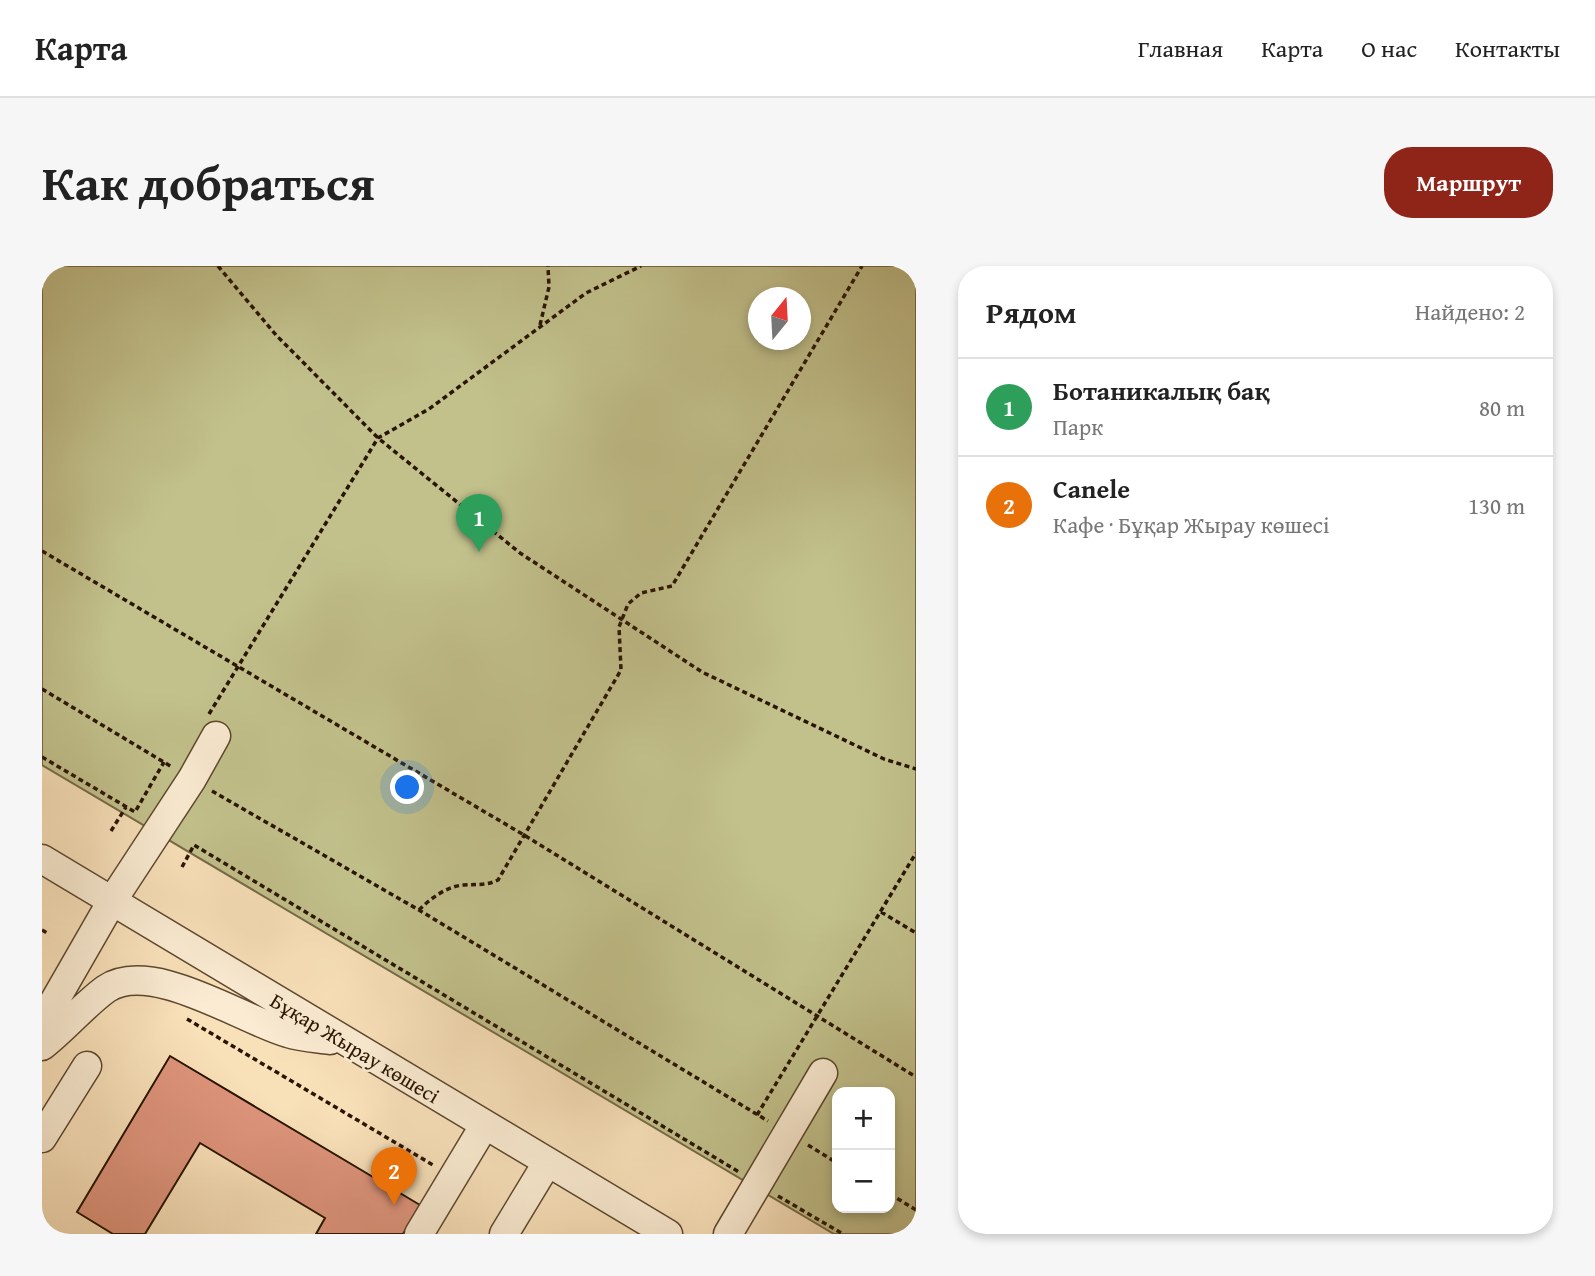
<!DOCTYPE html>
<html lang="ru">
<meta charset="utf-8">
<style>
:root{--surface:#fff;--page:#f6f6f6;--text:#222;--muted:#767676;--line:#e0e0e0;--accent:#8f2418}
body{margin:0;font-family:"Gentium Book Plus",serif;background:var(--page);color:var(--text)}
.controls{position:absolute;right:21px;bottom:21px;display:grid;overflow:hidden;border-radius:14px;box-shadow:0 4px 10px #0003}
.controls button{width:63px;height:63px;display:grid;place-items:center;padding:0;border:0;border-bottom:2px solid var(--line);background:var(--surface);color:var(--text);font:35px sans-serif}
.compass{position:absolute;left:706px;top:21px;width:63px;height:63px;border-radius:50%;background:var(--surface);box-shadow:0 4px 10px #0003;rotate:18deg}
.you{position:absolute;left:366px;top:522px;width:24px;height:24px;margin:-18px;border:5px solid #fff;border-radius:50%;background:#1a73e8;box-shadow:0 0 0 10px #1a73e833}
.badge{display:grid;place-items:center;width:46px;height:46px;border-radius:50%;background:var(--accent);color:#fff;font-size:23px;font-weight:700}
.pin{position:absolute;translate:-50% -58px;filter:drop-shadow(0 2px 4px #0008)}
.pin::after{content:'';position:absolute;top:37px;width:24px;height:21px;background:inherit;clip-path:polygon(0 0,100% 0,50% 100%)}
.list{margin:0;padding:0;list-style:none}
h2{display:flex;justify-content:space-between;align-items:center;height:91px;margin:0;padding:0 28px;font-size:30px}
h2 small{font-size:23px;font-weight:400;color:var(--muted)}
.list li{display:grid;grid-template-columns:46px 1fr auto;gap:21px;align-items:center;box-sizing:border-box;height:98px;padding:0 28px;border-top:2px solid var(--line)}
.list b{display:block;font-size:26px;white-space:nowrap}
.list p{margin:0;font-size:23px;white-space:nowrap;color:var(--muted)}
.list em{font-size:23px;font-style:normal;color:var(--muted)}
.map{position:relative;flex:none;width:874px;height:968px;overflow:hidden;border-radius:28px}
header{display:flex;align-items:center;gap:42px;box-sizing:border-box;height:98px;padding:0 35px;background:var(--surface);border-bottom:2px solid var(--line)}
header strong{font-size:33px}
nav{display:flex;gap:38px;margin-inline-start:auto;font-size:24px}
.intro{display:flex;align-items:center;justify-content:space-between;box-sizing:border-box;height:168px;padding:0 42px}
h1{margin:0;font-size:49px}
.button{padding:18px 32px;border-radius:28px;background:var(--accent);color:#fff;font-size:24px;font-weight:700}
main{display:flex;gap:42px;padding:0 42px}
aside{flex:1;background:var(--surface);border-radius:28px;box-shadow:0 4px 10px #0003}
.map>svg:first-child{display:block}
.green{fill:#c2c18c;stroke:#766a46;stroke-width:2;fill-rule:evenodd}
.building{fill:#dd947c;stroke:#291400;stroke-width:2}
.lines{fill:none;stroke-linecap:round;stroke-linejoin:round}
.minor-casing{stroke:#5d472e;stroke-width:31}
.path{stroke:#291400;stroke-width:3.5;stroke-dasharray:5 3.5;stroke-linecap:butt}
.minor{stroke:#faebd2;stroke-width:28}
.labels{text-anchor:middle;dominant-baseline:central;stroke-width:5;stroke-linejoin:round;paint-order:stroke}
.street-label{font-size:21px;fill:#291400;stroke:#faebd2}
</style>
<header>
<strong>Карта</strong>
<nav><a>Главная</a><a>Карта</a><a>О нас</a><a>Контакты</a></nav>
</header>
<div class="intro"><h1>Как добраться</h1><a class="button">Маршрут</a></div>
<main>
<div class="map">
<svg width="874" height="968" viewBox="0 0 874 968">
<rect width="100%" height="100%" fill="#f8e0b9"/>
<filter id="stains"><feTurbulence type="fractalNoise" baseFrequency=".00286" numOctaves="4"/><feColorMatrix values="0 0 0 0 .2 0 0 0 0 .09 0 0 0 0 .02 0 0 0 .5 -.17"/></filter>
<radialGradient id="worn" r=".72"><stop offset=".6" stop-color="#630" stop-opacity="0"/><stop offset="1" stop-color="#630" stop-opacity=".3"/></radialGradient>
<!-- green -->
<path class="green" d="M0,0H874V968H792L0,499ZM716,32H758V74H716ZM795,826H848V942H795Z"/>
<!-- building -->
<path class="building" d="M128,790L378,939L361,968H274L283,952L158,877L103,968H71L35,946Z"/>
<g class="lines">
<defs>
<path id="minor" d="M0,593L626,968
M0,757L70,635L150,513L174,470
M0,780C22,763 43,738 64,723C109,692 202,755 246,767C259,771 274,772 288,774
M0,872L45,800
M377,968L442,860
M462,968L505,897
M686,968L781,807"/>
</defs>
<!-- minor casing -->
<use href="#minor" class="minor-casing"/>
<!-- path -->
<path class="path" d="M176,0L234,69L336,172L478,287L660,406L842,493L874,503
M498,59L507,21L506,0
M0,285L482,569L874,811
M0,423L130,501
M167,448L336,172L387,143L544,27L599,0
M0,491L93,546L122,496
M170,525L377,644L726,855
M69,565L84,541
M140,601L152,579L697,906
M377,644C389,632 405,620 422,619C435,618 444,620 456,614L579,404L577,361L586,338L599,327L630,320L820,0
M839,646L874,667
M0,664L7,668
M145,753L391,899
M715,849L874,587
M766,879L795,897
M848,928L874,944
M736,930L801,968"/>
<!-- minor -->
<use href="#minor" class="minor"/>
</g>
<g class="labels">
<!-- street labels -->
<g class="street-label">
<text transform="translate(313 782) rotate(31)">Бұқар Жырау көшесі</text>
</g>
</g>
<rect width="100%" height="100%" filter="url(#stains)"/>
<rect width="100%" height="100%" fill="url(#worn)"/>
</svg>
<div class="controls">
<button>+</button>
<button>−</button>
</div>
<svg class="compass" viewBox="-18 -18 36 36"><path d="M0-13l5 13h-10z" fill="#e53935"/><path d="M0 13l5-13h-10z" fill="#767676"/></svg>
<div class="you"></div>
<div class="pin badge" style="left:437px;top:286px;background:#2e9e5b">1</div>
<div class="pin badge" style="left:352px;top:939px;background:#e8710a">2</div>
</div>
<aside>
<h2>Рядом<small>Найдено: 2</small></h2>
<ul class="list">
<li><span class="badge" style="background:#2e9e5b">1</span><div><b>Ботаникалық бақ</b><p>Парк</p></div><em>80 m</em></li>
<li><span class="badge" style="background:#e8710a">2</span><div><b>Canele</b><p>Кафе · Бұқар Жырау көшесі</p></div><em>130 m</em></li>
</ul>
</aside>
</main>
